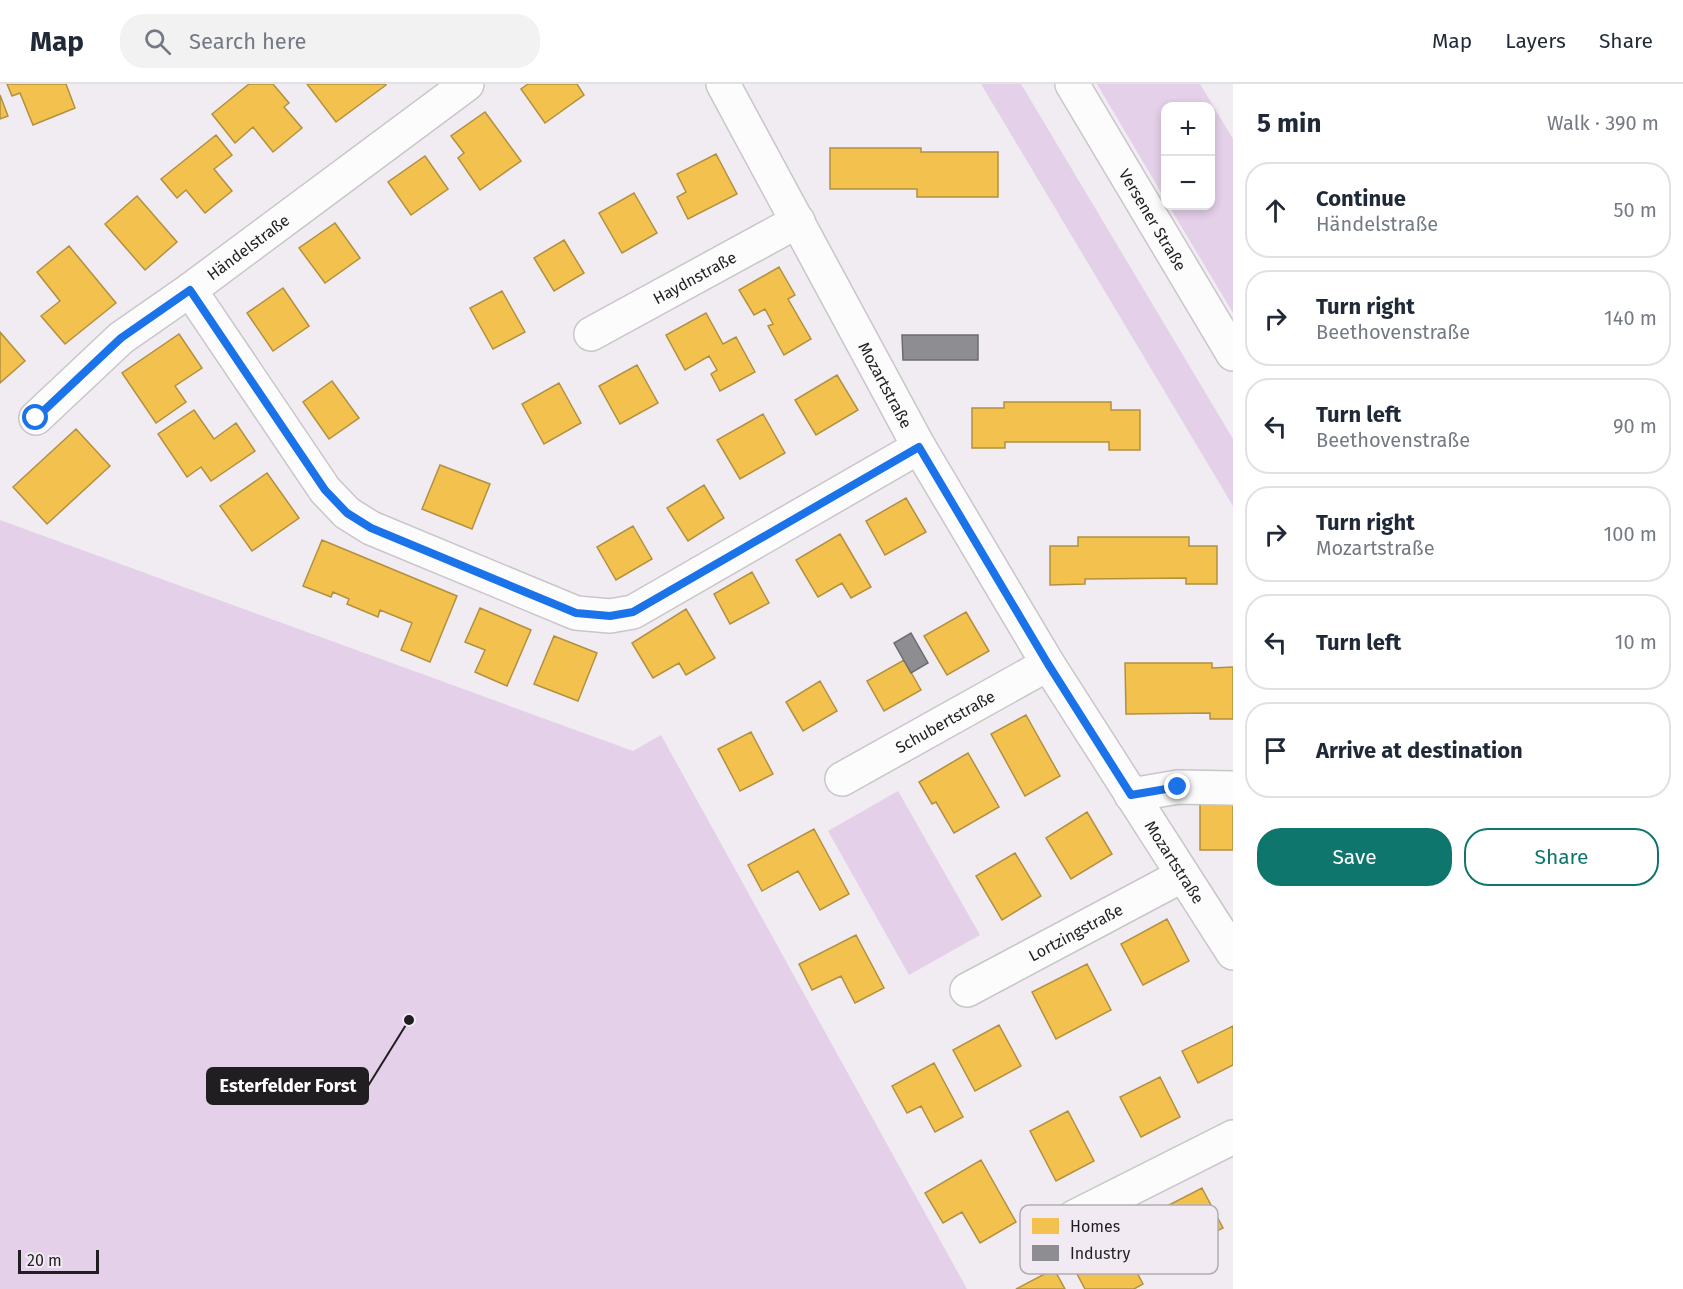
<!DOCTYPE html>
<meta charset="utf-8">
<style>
:root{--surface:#fff;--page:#f2f2f3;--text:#1f2937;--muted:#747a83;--line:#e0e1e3;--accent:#0f766e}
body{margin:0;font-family:"Fira Sans",sans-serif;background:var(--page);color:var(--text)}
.controls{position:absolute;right:18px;top:18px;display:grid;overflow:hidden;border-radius:12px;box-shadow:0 3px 9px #0003}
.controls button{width:54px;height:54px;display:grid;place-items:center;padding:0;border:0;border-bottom:2px solid var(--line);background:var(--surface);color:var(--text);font:30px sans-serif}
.scale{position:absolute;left:18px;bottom:15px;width:81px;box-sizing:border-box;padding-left:6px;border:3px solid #201e21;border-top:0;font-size:16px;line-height:21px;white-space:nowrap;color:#201e21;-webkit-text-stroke:4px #f1eaf3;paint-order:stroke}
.stop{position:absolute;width:18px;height:18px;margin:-14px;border:4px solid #1a73e8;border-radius:50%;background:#fff}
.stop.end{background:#1a73e8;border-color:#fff;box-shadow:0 2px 6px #0008}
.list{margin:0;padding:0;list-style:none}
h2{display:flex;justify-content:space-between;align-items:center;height:78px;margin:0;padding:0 24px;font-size:26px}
h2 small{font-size:20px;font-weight:400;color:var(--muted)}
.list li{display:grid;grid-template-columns:39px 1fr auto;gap:18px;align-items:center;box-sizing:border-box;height:96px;margin:0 12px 12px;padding:0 12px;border:2px solid var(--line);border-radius:24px}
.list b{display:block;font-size:22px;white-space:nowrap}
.list p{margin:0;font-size:20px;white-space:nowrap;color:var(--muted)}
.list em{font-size:20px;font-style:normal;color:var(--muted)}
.actions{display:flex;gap:12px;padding:18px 24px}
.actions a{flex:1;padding:14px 0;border:2px solid var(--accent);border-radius:24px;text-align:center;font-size:21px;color:var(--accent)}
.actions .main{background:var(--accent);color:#fff}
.icon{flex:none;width:33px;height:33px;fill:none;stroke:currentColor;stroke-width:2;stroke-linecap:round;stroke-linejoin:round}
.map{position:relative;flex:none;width:1233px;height:1205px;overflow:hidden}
header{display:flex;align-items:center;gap:36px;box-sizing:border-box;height:84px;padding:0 30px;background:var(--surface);border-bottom:2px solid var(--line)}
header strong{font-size:28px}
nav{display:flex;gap:33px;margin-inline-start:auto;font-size:21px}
.search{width:420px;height:54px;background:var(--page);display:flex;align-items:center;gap:15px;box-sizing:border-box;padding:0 21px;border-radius:24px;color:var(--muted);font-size:22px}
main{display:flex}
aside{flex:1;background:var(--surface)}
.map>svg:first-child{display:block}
.green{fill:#e4d0e9}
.homes{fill:#f2c14e;stroke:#b39040;stroke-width:1.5}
.industry{fill:#8d8d92;stroke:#6c6c70;stroke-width:1.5}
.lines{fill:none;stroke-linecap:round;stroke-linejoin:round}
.minor-casing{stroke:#c9c6ca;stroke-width:36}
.minor{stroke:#fdfcfd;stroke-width:33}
.route{stroke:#1a73e8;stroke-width:8}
.labels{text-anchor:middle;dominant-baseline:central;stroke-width:6;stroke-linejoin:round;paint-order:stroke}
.street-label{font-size:16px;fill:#201e21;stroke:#f1eaf3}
.key{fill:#f1eaf3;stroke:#b2adb4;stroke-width:1.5}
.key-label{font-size:16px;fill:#201e21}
.leader{fill:none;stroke:#201e21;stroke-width:2}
.callout-dot{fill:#201e21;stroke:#f1eaf3;stroke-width:2}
.callout{fill:#201e21;stroke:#201e21;stroke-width:2}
.callout-label{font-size:18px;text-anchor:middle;font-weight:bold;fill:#fff}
</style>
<header>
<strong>Map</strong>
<div class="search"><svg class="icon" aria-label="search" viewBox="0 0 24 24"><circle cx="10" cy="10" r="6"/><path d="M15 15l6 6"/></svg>Search here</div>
<nav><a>Map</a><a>Layers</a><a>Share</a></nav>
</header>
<main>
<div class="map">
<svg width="1233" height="1205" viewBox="0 0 1233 1205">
<rect width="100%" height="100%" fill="#f0ecf1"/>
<!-- green -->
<path class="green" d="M981,0H1021L1233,355V422Z
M1097,0H1200L1233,55V229L1169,122H1210V22H1166L1165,115Z
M0,436L633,667L661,651L967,1205H0Z
M898,707L980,851L909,891L828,747Z"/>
<!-- homes -->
<path class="homes" d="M7,0H66L75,24L33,41L20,9L12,12Z
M249,0H273L289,19L284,23L302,44L273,68L253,43L235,59L212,30Z
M307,0H385L386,1L336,38Z
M528,0H577L584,11L545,39L521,5Z
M0,11L8,32L0,35Z
M485,28L521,77L480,106L458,74L464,69L451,52Z
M216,51L232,71L214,85L232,107L205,129L186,106L177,114L161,95Z
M830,64H921V68H998V113H917V105H830Z
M716,70L737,110L688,135L677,113L686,108L677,90Z
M425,72L448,105L411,131L388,98Z
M634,109L657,149L622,169L599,129Z
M137,112L177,158L145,186L105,140Z
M335,139L360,174L325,199L299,164Z
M564,156L584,189L554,207L534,174Z
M69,162L116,219L65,260L41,232L60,217L37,188Z
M779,183L795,211L788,215L811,255L784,271L768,242L773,240L765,225L754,231L739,206Z
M283,204L309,242L273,267L247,229Z
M502,207L525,248L493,265L470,224Z
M706,229L723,260L736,253L755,288L720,307L711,290L717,286L709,272L685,286L666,251Z
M0,248L25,277L0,299Z
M179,250L202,284L175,302L186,318L156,339L122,289Z
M637,281L658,319L620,340L599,302Z
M837,291L858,326L816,351L795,316Z
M332,297L359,334L329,355L303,318Z
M559,299L581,339L544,360L522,320Z
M1004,318H1111V326H1140V366H1109V358H1005V364H972V324H1004Z
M194,326L214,355L236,339L255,367L211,397L201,383L187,393L158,350Z
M763,330L785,369L740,395L717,356Z
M76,345L110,382L47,440L13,403Z
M440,381L490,400L472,445L422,425Z
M267,389L299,434L252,467L220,422Z
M704,401L724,434L688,457L667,424Z
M906,414L926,448L885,471L866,437Z
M633,442L652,475L616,496L597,463Z
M840,450L871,503L851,514L842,499L818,513L796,476Z
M1078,453H1189V462H1217V500H1186V494L1085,495V500L1050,501V462H1078Z
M322,456L457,512L430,578L401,566L412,539L380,526L378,533L347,520L349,515L333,508L331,513L303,502Z
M752,488L769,519L730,540L714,510Z
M480,524L531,546L507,602L475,588L485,566L465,558Z
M686,525L715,574L686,591L679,579L653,594L632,559Z
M966,528L989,567L947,591L924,552Z
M554,552L597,569L578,617L534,600Z
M904,576L921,606L884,627L867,597Z
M1125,579H1212V584L1233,583V635H1210V629L1126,630Z
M820,597L837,627L803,647L786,618Z
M1026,631L1060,692L1025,712L991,650Z
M751,648L773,690L740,707L718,665Z
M968,669L999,723L954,749L936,718L932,720L919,698Z
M1200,720H1233V766H1200Z
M1087,728L1112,770L1071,795L1046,754Z
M814,745L849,810L820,826L798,787L762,807L748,781Z
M1015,769L1041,812L1002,836L976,792Z
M1167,835L1189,877L1143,901L1121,860Z
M856,851L884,904L855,919L841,892L812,906L799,880Z
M1087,880L1111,926L1056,955L1032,908Z
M999,941L1021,982L975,1007L953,966Z
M1233,942V981L1198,999L1182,967Z
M934,979L963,1033L935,1048L921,1022L907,1029L892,1002Z
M1160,993L1180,1033L1141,1053L1120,1013Z
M1068,1027L1094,1077L1056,1097L1030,1047Z
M981,1076L1016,1138L980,1159L962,1128L943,1139L925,1109Z
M1202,1104L1223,1144L1183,1164L1163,1124Z
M1124,1164L1143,1200L1134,1205H1085L1076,1188Z
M1054,1185L1065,1205H1016Z"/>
<!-- industry -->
<path class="industry" d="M902,251H978V276H903Z
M911,549L928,579L911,589L894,559Z"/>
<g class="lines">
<defs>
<g id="minor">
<path id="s1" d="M723,0L919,363L1048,580L1233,869"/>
<path id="s2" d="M1072,0L1233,270"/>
<path d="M190,206L325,406L347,429L371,444L576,529L610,532L633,528L919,363"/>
<path id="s3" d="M591,250L798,137"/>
<path id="s4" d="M36,334L121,254L190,206L467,0"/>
<path id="s5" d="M842,695L1048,580"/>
<path d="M1131,711L1178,703L1233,704"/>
<path id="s6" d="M967,906L1183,791"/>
<path d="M1074,1133L1233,1053"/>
</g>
</defs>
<!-- minor casing -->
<use href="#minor" class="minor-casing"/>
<!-- minor -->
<use href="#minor" class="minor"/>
</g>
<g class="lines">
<!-- route -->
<path class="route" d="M36,334L121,254L190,206L325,406L347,429L371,444L576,529L610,532L633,528L919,363L1048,580L1131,711L1178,703"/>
</g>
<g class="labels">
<!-- street labels -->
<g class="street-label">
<text stroke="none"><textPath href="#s2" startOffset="158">Versener Straße</textPath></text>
<text stroke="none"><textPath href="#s4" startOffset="273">Händelstraße</textPath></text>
<text stroke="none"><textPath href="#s3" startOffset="118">Haydnstraße</textPath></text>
<text stroke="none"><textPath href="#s1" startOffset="342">Mozartstraße</textPath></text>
<text stroke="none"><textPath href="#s5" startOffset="118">Schubertstraße</textPath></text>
<text stroke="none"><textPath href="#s1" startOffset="900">Mozartstraße</textPath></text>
<text stroke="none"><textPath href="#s6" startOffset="123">Lortzingstraße</textPath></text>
</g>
</g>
<!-- legend -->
<rect x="1020" y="1121" width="198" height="69" rx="9" class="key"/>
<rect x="1032" y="1134" width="27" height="16" fill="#f2c14e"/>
<rect x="1032" y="1161" width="27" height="16" fill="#8d8d92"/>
<g class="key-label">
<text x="1070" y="1148">Homes</text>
<text x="1070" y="1175">Industry</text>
</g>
<!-- callouts -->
<path class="leader" d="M409 936L368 1002"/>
<circle class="callout-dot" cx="409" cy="936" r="6"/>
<rect class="callout" x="207" y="984" width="161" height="36" rx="6"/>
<g class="callout-label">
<text x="288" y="1008">Esterfelder Forst</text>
</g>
</svg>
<div class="controls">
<button>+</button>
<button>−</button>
</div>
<div class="scale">20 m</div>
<div class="stop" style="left:36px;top:334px"></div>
<div class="stop end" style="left:1178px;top:703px"></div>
</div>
<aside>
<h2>5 min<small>Walk · 390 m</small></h2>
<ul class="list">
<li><svg class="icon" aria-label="ahead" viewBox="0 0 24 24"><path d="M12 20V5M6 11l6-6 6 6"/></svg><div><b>Continue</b><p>Händelstraße</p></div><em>50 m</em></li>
<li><svg class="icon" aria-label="right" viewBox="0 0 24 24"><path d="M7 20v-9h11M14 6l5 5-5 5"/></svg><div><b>Turn right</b><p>Beethovenstraße</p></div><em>140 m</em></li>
<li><svg class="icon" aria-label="left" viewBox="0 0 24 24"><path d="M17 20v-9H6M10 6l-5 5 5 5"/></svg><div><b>Turn left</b><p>Beethovenstraße</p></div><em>90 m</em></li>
<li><svg class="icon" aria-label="right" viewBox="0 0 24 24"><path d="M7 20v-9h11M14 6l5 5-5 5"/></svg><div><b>Turn right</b><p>Mozartstraße</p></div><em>100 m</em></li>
<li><svg class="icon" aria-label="left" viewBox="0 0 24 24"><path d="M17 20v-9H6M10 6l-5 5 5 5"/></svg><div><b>Turn left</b></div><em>10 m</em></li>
<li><svg class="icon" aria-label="arrive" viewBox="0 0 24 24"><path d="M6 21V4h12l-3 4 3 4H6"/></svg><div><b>Arrive at destination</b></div></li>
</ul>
<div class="actions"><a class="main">Save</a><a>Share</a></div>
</aside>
</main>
